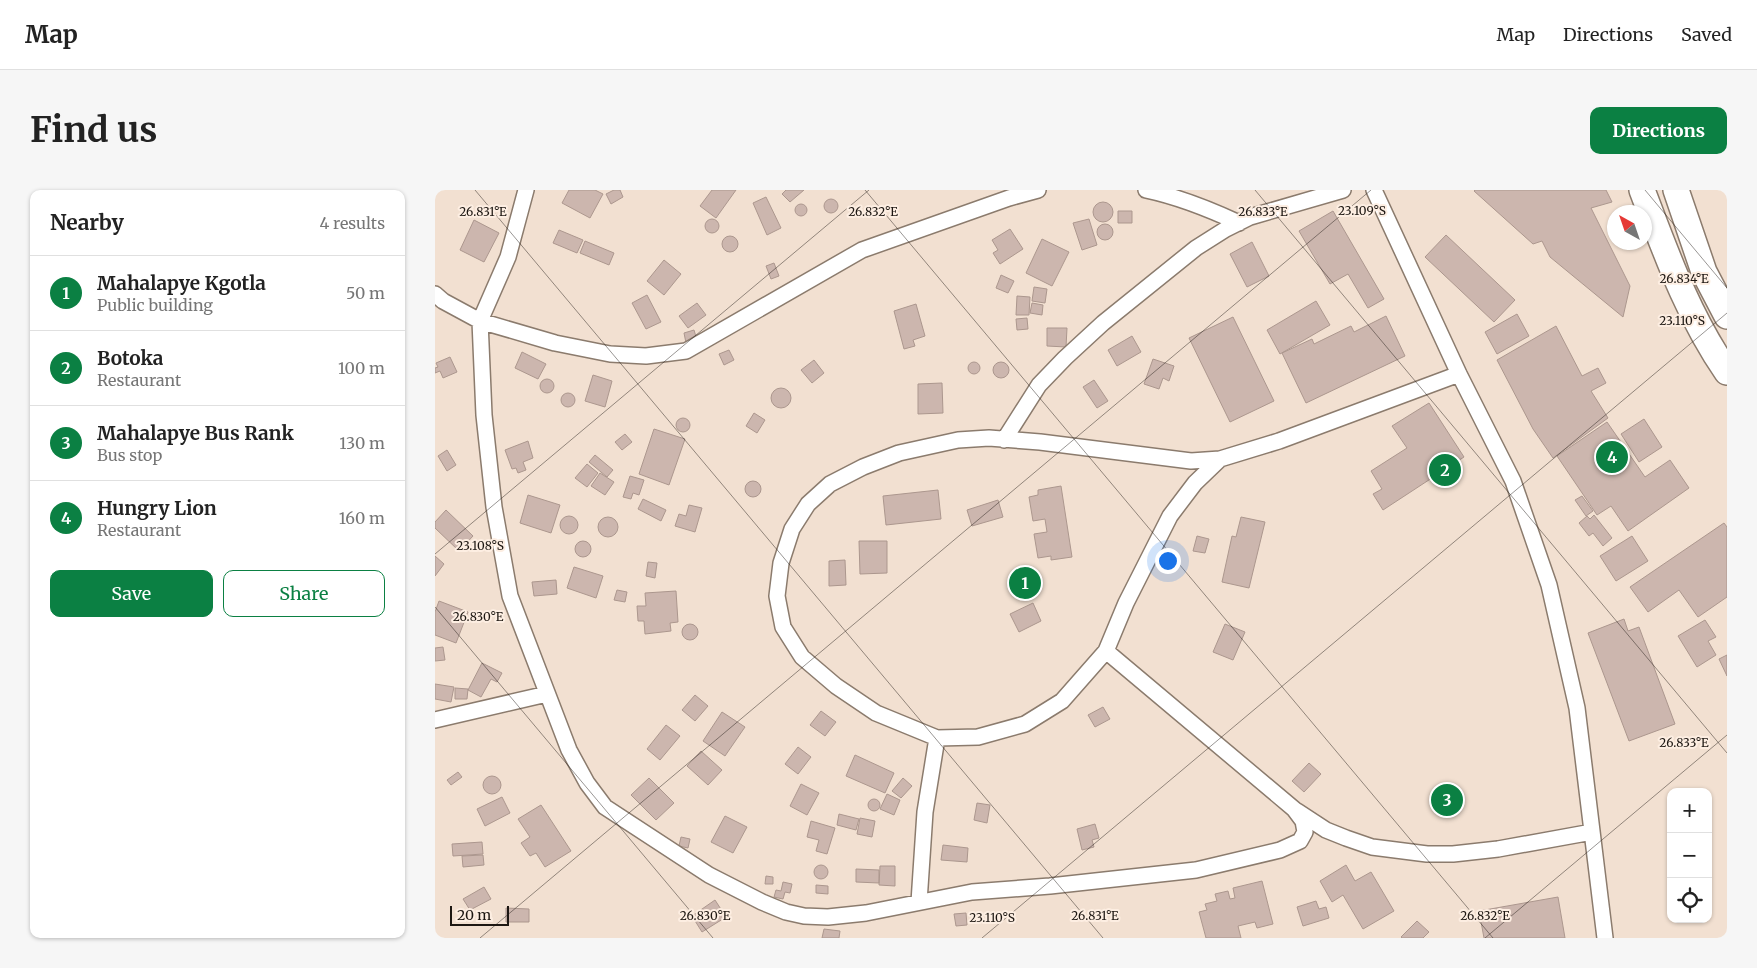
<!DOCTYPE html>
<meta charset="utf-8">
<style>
:root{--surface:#fff;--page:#f6f6f6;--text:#222;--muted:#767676;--line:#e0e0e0;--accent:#0b8043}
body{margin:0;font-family:Merriweather,serif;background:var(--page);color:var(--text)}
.controls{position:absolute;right:15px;bottom:15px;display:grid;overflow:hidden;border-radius:10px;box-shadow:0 1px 4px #0004}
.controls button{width:45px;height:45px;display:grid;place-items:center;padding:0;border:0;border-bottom:1px solid var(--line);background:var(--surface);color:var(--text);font:25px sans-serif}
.compass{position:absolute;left:1172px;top:15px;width:45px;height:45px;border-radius:50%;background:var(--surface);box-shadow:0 1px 4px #0004;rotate:320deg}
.scale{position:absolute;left:15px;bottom:12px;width:59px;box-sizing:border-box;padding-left:5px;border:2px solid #1d1712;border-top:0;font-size:14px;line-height:18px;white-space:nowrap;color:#1d1712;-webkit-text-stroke:4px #fdeee2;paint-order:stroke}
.you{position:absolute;left:732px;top:370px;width:18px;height:18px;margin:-12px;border:4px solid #fff;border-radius:50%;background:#1a73e8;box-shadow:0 0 0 8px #1a73e833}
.badge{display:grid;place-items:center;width:32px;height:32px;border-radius:50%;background:var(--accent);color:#fff;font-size:16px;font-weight:700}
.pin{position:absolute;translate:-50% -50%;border:2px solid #fff;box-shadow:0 1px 5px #0006}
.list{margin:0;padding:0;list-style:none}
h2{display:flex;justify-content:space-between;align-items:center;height:65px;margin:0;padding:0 20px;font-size:21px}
h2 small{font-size:16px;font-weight:400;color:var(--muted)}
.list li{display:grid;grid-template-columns:32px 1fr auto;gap:15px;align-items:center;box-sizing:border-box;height:75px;padding:0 20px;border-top:1px solid var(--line)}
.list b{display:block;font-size:19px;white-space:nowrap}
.list p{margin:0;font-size:16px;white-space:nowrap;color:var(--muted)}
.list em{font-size:16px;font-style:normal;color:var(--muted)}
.actions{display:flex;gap:10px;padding:15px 20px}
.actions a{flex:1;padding:11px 0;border:1px solid var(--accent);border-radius:10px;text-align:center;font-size:18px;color:var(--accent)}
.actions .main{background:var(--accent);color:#fff}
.icon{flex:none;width:28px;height:28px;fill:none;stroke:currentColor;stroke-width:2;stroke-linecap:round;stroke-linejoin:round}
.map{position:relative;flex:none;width:1292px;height:748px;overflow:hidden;border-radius:10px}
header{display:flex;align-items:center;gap:30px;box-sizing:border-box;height:70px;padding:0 25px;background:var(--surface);border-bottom:1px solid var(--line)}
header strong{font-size:24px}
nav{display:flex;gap:28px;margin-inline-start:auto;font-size:18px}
.intro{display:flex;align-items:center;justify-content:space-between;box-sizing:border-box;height:120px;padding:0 30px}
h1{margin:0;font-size:35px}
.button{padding:12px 22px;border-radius:10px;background:var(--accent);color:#fff;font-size:18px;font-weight:700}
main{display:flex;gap:30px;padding:0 30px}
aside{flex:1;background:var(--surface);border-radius:10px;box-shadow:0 1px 4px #0004}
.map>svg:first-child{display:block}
.building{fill:#ccb6ae;stroke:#ac978e}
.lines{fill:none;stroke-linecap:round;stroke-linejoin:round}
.minor-casing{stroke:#8b7b6d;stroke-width:18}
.trunk-casing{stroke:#8b7b6d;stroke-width:28}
.minor{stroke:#fff;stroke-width:15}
.trunk{stroke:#fff;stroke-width:25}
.ticks{fill:none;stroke:#1d1712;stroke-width:1;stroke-opacity:0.45}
.ticks-label{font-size:12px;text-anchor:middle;fill:#1d1712;stroke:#fdeee2;stroke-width:4;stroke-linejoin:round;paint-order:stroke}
</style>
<header>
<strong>Map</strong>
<nav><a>Map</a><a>Directions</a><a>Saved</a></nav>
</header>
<div class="intro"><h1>Find us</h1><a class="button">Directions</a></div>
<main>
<aside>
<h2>Nearby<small>4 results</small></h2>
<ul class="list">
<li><span class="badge">1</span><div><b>Mahalapye Kgotla</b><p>Public building</p></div><em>50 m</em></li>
<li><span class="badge">2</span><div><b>Botoka</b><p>Restaurant</p></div><em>100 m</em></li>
<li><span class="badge">3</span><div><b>Mahalapye Bus Rank</b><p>Bus stop</p></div><em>130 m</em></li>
<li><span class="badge">4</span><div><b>Hungry Lion</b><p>Restaurant</p></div><em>160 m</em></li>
</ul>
<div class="actions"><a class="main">Save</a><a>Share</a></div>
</aside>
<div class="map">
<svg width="1292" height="748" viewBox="0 0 1292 748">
<rect width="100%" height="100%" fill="#f2e0d1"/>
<!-- building -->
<path class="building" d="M134,0H160L168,4L155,28L127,13Z
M179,0H185L188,7L176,14L171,4Z
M277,0H301L281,28L265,16Z
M351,0H369L355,12L347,4Z
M1040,0H1171L1177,12L1156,18L1195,96L1188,127L1115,67L1107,51L1098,54L1039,1Z
M331,7L346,38L332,45L318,13Z
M389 16a7 7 0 1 1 14 0a7 7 0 1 1-14 0Z
M658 22a10 10 0 1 1 20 0a10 10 0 1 1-20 0Z
M360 20a6 6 0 1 1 12 0a6 6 0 1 1-12 0Z
M683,21H697V33H683Z
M898,21L949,109L933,118L913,84L895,94L864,41Z
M654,29L662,55L647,60L638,33Z
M270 36a7 7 0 1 1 14 0a7 7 0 1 1-14 0Z
M39,30L64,43L49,72L25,60Z
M662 42a8 8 0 1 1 16 0a8 8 0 1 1-16 0Z
M575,39L588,59L565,74L558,63L563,60L557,50Z
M124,40L148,50L142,63L118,53Z
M1011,45L1080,110L1059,132L990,67Z
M287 54a8 8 0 1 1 16 0a8 8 0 1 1-16 0Z
M607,49L634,62L617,96L591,83Z
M150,51L179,63L174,75L145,63Z
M817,52L834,86L812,97L795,64Z
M229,70L246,84L229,105L212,91Z
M339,73L344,86L336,89L331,76Z
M566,85L579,91L573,103L561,98Z
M599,97L612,99L610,113L597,111Z
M212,105L226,132L211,139L197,113Z
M582,106L595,107L594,125H581Z
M881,111L895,135L845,164L832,140Z
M262,113L271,125L253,138L244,126Z
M597,113L608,115L607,125L595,123Z
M481,114L490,146L478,150L480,156L469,159L459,121Z
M1082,124L1094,146L1062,164L1050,142Z
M951,126L970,166L871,213L847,163L877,149L879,154L916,136L919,142Z
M798,127L839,211L795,232L754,148Z
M592,128L593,139L582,140L581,129Z
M1121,136L1147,186L1163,178L1171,193L1156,201L1173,228L1118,268L1098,239L1062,170Z
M612,138H632L631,157L612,156Z
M259,140L262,150L251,153L249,143Z
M697,146L706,162L682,176L673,160Z
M294,160L299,170L289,175L284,164Z
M87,162L111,174L103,189L80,178Z
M15,167L22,182L8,188L5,181L0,183V178L3,177L1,173Z
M718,169L739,176L734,191L728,188L724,199L709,194Z
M379,170L389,183L377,193L366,180Z
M558 180a8 8 0 1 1 16 0a8 8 0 1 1-16 0Z
M533 178a6 6 0 1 1 12 0a6 6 0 1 1-12 0Z
M158,185L177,191L170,217L150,211Z
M105 196a7 7 0 1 1 14 0a7 7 0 1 1-14 0Z
M659,190L673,211L662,218L648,197Z
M507,193L508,223L483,224V194Z
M336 208a10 10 0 1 1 20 0a10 10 0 1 1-20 0Z
M126 210a7 7 0 1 1 14 0a7 7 0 1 1-14 0Z
M994,213L1029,267L948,320L938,304L947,299L936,281L972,258L957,236Z
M319,223L330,230L322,243L311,236Z
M241 235a7 7 0 1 1 14 0a7 7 0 1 1-14 0Z
M1209,229L1227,257L1204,272L1186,244Z
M1172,232L1210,287L1235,270L1254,298L1193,341L1176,316L1162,325L1122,266Z
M219,239L250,249L234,295L204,284Z
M190,244L197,252L187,260L180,252Z
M93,251L98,268L88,272L91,280L83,283L81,278L77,279L70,260Z
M12,260L21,275L12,281L3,266Z
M160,265L178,280L172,287L154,272Z
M152,274L163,283L152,297L140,288Z
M165,283L179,292L170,305L156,296Z
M195,286L209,290L204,305L198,303L196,309L188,307Z
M310 299a8 8 0 1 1 16 0a8 8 0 1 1-16 0Z
M626,296L637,367L616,370V366L603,368L599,344L612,342L610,329L598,331L594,307L603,305V300Z
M503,300L506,329L451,335L448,306Z
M93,305L125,315L116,343L85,333Z
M1147,306L1158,321L1151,326L1140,310Z
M208,309L231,320L226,331L203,319Z
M563,310L568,327L537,336L532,320Z
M254,315L267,318L260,342L240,336L244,324L251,326Z
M11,320L38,346L24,361L0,338V332Z
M1159,325L1177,348L1168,356L1158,343L1154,346L1144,333L1152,326L1155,329Z
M125 335a9 9 0 1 1 18 0a9 9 0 1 1-18 0Z
M806,327L830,332L814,398L787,392L797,346L801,347Z
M163 337a10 10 0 1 1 20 0a10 10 0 1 1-20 0Z
M1289,333L1292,337V407L1263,427L1244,400L1213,422L1195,397Z
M762,346L774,349L770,363L758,361Z
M1197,346L1213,371L1181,391L1165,366Z
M424,351H452V383L425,384Z
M140 359a8 8 0 1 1 16 0a8 8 0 1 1-16 0Z
M0,366L9,374L0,386Z
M410,370L411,395L394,396V371Z
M213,372L222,373L220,388L211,386Z
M139,377L168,386L161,408L132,398Z
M121,390L122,404L99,406L97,392Z
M182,400L192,402L190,412L179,410Z
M241,401L243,432L235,433L236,441L210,444L209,431H203L202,416H211L210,403Z
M4,411L33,422L21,453L0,445V422Z
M598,413L606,431L584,442L575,424Z
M1189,429L1193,441L1204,437L1240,534L1194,551L1153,443Z
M1270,430L1281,447L1273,451L1281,465L1262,477L1243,446Z
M247 442a8 8 0 1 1 16 0a8 8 0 1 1-16 0Z
M790,434L810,442L798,470L778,462Z
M8,457L10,470L0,471V458Z
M1292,465V486L1284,469Z
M47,473L67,483L62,492L56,489L46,507L33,500Z
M0,494L19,497L16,512L0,509Z
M20,498L33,499L32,509H20Z
M260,505L273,516L260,531L247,520Z
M668,517L675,529L660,537L653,525Z
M386,521L401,532L390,546L375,535Z
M287,522L310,537L290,566L268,551Z
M231,535L245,546L225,570L212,559Z
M363,557L376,567L363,584L350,574Z
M266,561L287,580L273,595L252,576Z
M420,565L459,583L450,603L411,586Z
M874,573L886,584L869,602L857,591Z
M23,582L27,587L16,595L12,590Z
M48 595a9 9 0 1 1 18 0a9 9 0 1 1-18 0Z
M214,588L239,613L221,630L196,605Z
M468,588L477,596L466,608L457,601Z
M366,594L384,603L372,625L355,616Z
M452,604L465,610L459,625L445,619Z
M67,607L75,623L50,636L42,619Z
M433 615a6 6 0 1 1 12 0a6 6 0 1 1-12 0Z
M542,613L555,615L552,633L539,630Z
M106,615L136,661L110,677L101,663L95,666L86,653L95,647L83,629Z
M404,624L424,629L421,640L402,635Z
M290,626L312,637L298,663L276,652Z
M425,628L440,631L437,647L422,644Z
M376,631L400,638L392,664L381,661L384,650L372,647Z
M660,634L664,648L657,650L659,657L647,660L642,639Z
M246,647L255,649L253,658L244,656Z
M47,652L48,664L18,666L17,654Z
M508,655L533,658L532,672L506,670Z
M48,665L49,675L28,677L27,666Z
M379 682a7 7 0 1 1 14 0a7 7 0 1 1-14 0Z
M911,675L920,691L936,682L959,721L928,739L908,705L897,712L885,691Z
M445,676H460V696L444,695Z
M421,679L444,680V693L421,692Z
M331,686L338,687V694H330Z
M827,691L838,734L822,738L820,732L803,736L806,748H771L764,722L772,720L770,714L782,711L780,704L793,701L795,709L800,708L798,698Z
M348,692L357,694L355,703L350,702L348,709L339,707L341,700L346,701Z
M381,695L393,696V704L381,703Z
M49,697L56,709L35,720L28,709Z
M1123,707L1130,748H1049L1044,721Z
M280,710L291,727L267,742L257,726Z
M881,711L884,719L891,717L894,728L868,736L862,717Z
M71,718L94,719V732H71Z
M531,723L532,735L521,736L519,724Z
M982,731L994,742L988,748H967L966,747Z
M389,739L405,741L404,748H387Z"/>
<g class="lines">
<defs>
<path id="minor" d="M91,0L73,67L45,131L49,225L59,317L75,406L134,560L152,593L170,617L274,685L327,712L351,722L369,726L393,727L431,723L537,702L615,696L761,680L845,660L865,651L870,642L868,631L859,619L671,461
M711,0C744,7 774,19 804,33
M939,0L1024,184L1078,291L1114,395L1142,518L1170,748
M0,104L8,111L45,131L120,153L175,164L211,166L251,161L427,60L574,8L603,0
M569,250L604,195L630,168L668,133L761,58L791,39L815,27L908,0
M785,269L760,293L735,326L691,413L671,461L627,511L590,534L543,547L502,548L441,523L401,496L367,467L348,437L342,406L346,373L357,339L373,314L395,294L428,277L464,263L523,250L554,248L605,252L756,271L785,269L844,251L1024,184
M0,530L112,504
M862,621L891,640L911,648L937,657L992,664H1018L1063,659L1157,642
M484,712L490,622L502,548"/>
<path id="trunk" d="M1207,0C1231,63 1253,126 1292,182
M1241,0L1269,82L1292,126"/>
</defs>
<!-- minor casing -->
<use href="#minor" class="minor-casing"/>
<!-- trunk casing -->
<use href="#trunk" class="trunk-casing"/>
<!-- minor -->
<use href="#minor" class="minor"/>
<!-- trunk -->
<use href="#trunk" class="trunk"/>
</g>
<!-- ticks -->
<path class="ticks" d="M40,0L668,748M430,0L1058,748M820,0L1292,563M1210,0L1292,98M0,364L434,0M0,417L278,748M45,748L936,0M547,748L1292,123M1050,748L1292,545"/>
<g class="ticks-label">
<text x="927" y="25">23.109°S</text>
<text x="48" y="26">26.831°E</text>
<text x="438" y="26">26.832°E</text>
<text x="828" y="26">26.833°E</text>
<text x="1249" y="93">26.834°E</text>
<text x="1247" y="135">23.110°S</text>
<text x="45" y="360">23.108°S</text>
<text x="43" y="431">26.830°E</text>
<text x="1249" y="557">26.833°E</text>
<text x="270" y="730">26.830°E</text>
<text x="660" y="730">26.831°E</text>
<text x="1050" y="730">26.832°E</text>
<text x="557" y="732">23.110°S</text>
</g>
</svg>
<div class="controls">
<button>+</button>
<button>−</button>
<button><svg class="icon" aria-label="locate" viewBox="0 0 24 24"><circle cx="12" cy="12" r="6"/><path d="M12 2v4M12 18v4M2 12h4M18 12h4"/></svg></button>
</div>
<svg class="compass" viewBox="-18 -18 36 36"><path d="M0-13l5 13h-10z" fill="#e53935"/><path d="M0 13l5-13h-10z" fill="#767676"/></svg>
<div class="scale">20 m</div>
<div class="you"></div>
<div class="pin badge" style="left:590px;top:393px">1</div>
<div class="pin badge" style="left:1010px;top:280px">2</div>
<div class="pin badge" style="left:1012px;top:610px">3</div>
<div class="pin badge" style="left:1177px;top:267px">4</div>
</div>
</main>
